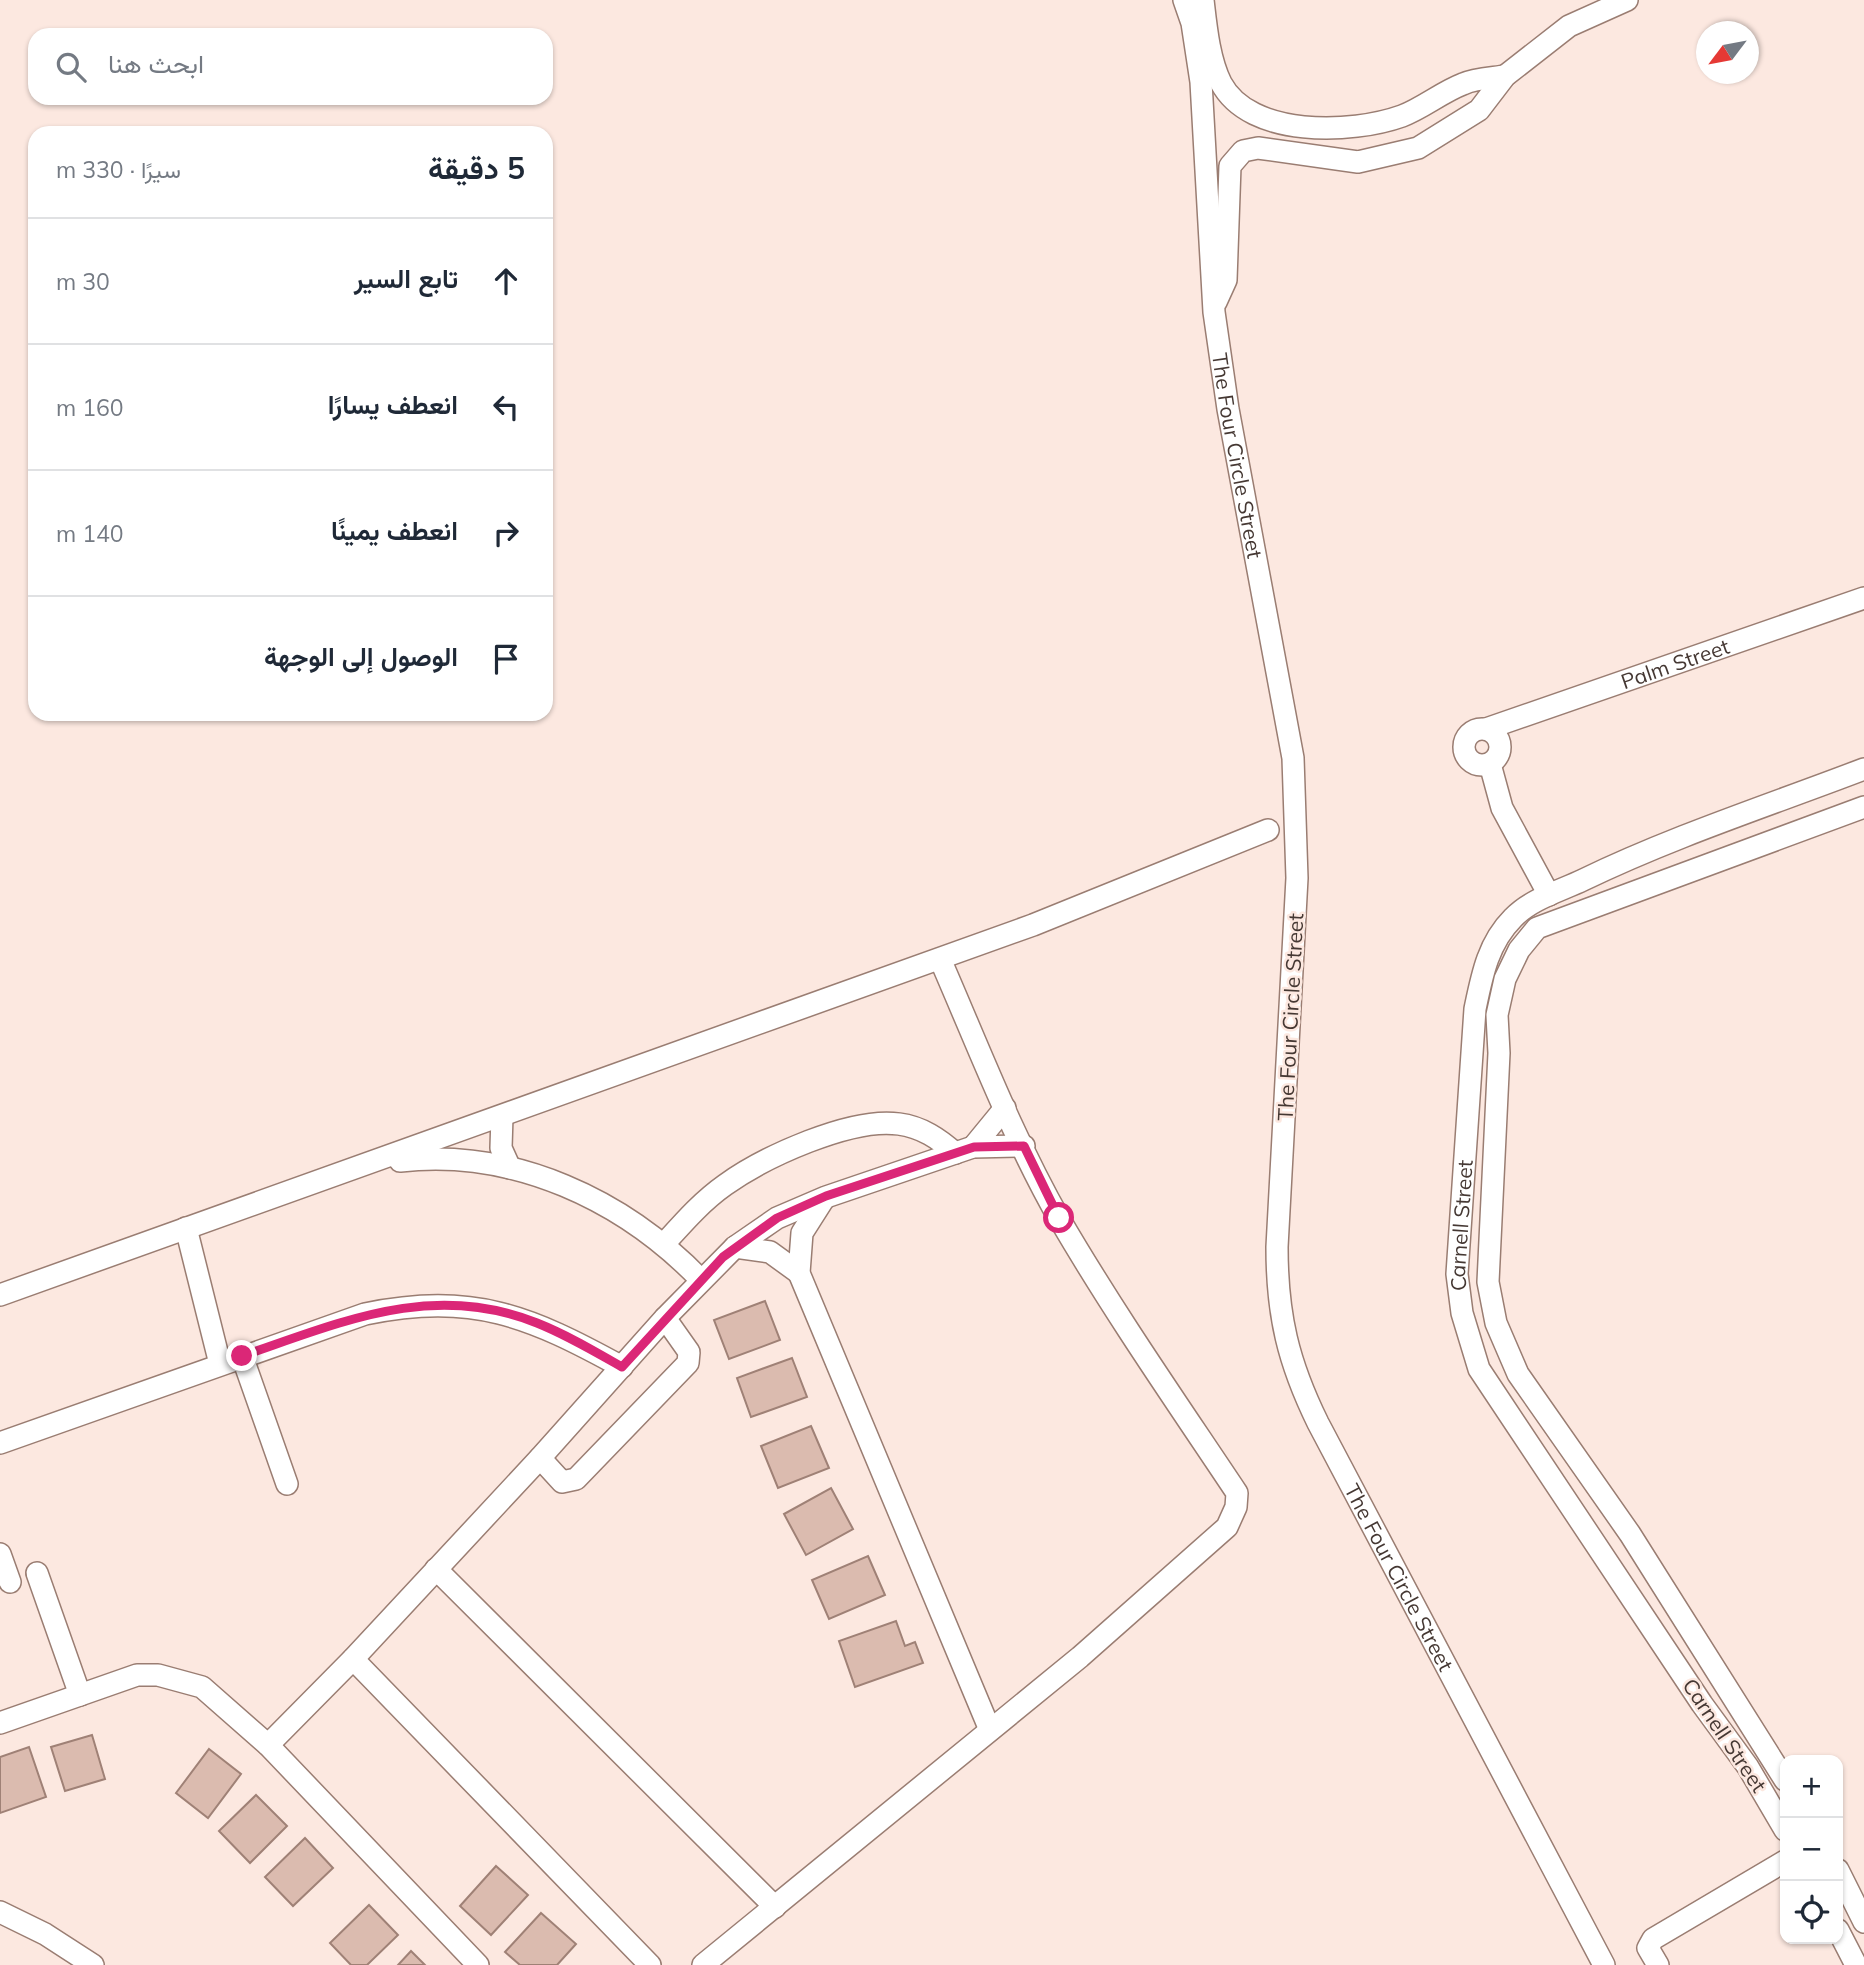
<!DOCTYPE html>
<html lang="ar">
<meta charset="utf-8">
<style>
:root{--surface:#fff;--page:#f2f2f3;--text:#1f2937;--muted:#747a83;--line:#e0e1e3}
body{margin:0;font-family:Mulish,Vazirmatn,sans-serif;background:var(--page);color:var(--text);direction:rtl}
.controls{position:absolute;right:21px;bottom:21px;display:grid;overflow:hidden;border-radius:14px;box-shadow:0 2px 5px #0004}
.controls button{width:63px;height:63px;display:grid;place-items:center;padding:0;border:0;border-bottom:2px solid var(--line);background:var(--surface);color:var(--text);font:35px sans-serif}
.compass{position:absolute;left:1696px;top:21px;width:63px;height:63px;border-radius:50%;background:var(--surface);box-shadow:0 2px 5px #0004;rotate:238deg}
.stop{position:absolute;width:21px;height:21px;margin:-16px;border:5px solid #db2777;border-radius:50%;background:#fff}
.stop.end{background:#db2777;border-color:#fff;box-shadow:0 2px 7px #0008}
.list{margin:0;padding:0;list-style:none}
h2{display:flex;justify-content:space-between;align-items:center;height:91px;margin:0;padding:0 28px;font-size:30px}
h2 small{font-size:23px;font-weight:400;color:var(--muted)}
.list li{display:grid;grid-template-columns:46px 1fr auto;gap:21px;align-items:center;box-sizing:border-box;height:126px;padding:0 28px;border-top:2px solid var(--line)}
.list b{display:block;font-size:26px;white-space:nowrap}
.list em{font-size:23px;font-style:normal;color:var(--muted)}
.icon{flex:none;width:38px;height:38px;fill:none;stroke:currentColor;stroke-width:2;stroke-linecap:round;stroke-linejoin:round}
.map{position:relative;flex:none;width:1864px;height:1965px;overflow:hidden;direction:ltr}
.search{position:absolute;background:var(--surface);box-shadow:0 2px 5px #0004;left:28px;top:28px;width:525px;height:77px;display:flex;align-items:center;gap:18px;box-sizing:border-box;padding:0 24px;border-radius:21px;color:var(--muted);font-size:26px}
.panel{position:absolute;background:var(--surface);box-shadow:0 2px 5px #0004;left:28px;top:126px;width:525px;height:595px;border-radius:21px;direction:rtl}
.map>svg:first-child{display:block}
.building{fill:#dbbbaf;stroke:#9f8176;stroke-width:2}
.lines{fill:none;stroke-linecap:round;stroke-linejoin:round}
.minor-casing{stroke:#9a7d72;stroke-width:24}
.minor{stroke:#fff;stroke-width:21}
.route{stroke:#db2777;stroke-width:9}
.labels{text-anchor:middle;dominant-baseline:central;stroke-width:5;stroke-linejoin:round;paint-order:stroke}
.street-label{font-size:21px;fill:#453833;stroke:#fce8e0}
</style>
<div class="map">
<svg width="1864" height="1965" viewBox="0 0 1864 1965">
<rect width="100%" height="100%" fill="#fce8e0"/>
<!-- building -->
<path class="building" d="M765,1301L780,1340L729,1359L714,1320Z
M792,1358L807,1397L751,1417L737,1378Z
M811,1426L829,1468L778,1488L761,1446Z
M831,1488L853,1529L806,1555L784,1514Z
M868,1556L885,1595L829,1619L812,1580Z
M896,1621L905,1646L915,1642L923,1663L855,1687L839,1641Z
M92,1735L105,1779L65,1791L51,1747Z
M29,1747L46,1797L0,1813V1757Z
M209,1749L241,1774L208,1818L176,1793Z
M256,1795L287,1826L250,1863L219,1831Z
M305,1838L333,1868L293,1906L265,1877Z
M496,1866L528,1895L491,1935L460,1906Z
M369,1905L398,1935L367,1965H351L330,1943Z
M541,1913L576,1944L557,1965H520L505,1952Z
M411,1951L425,1965H398Z"/>
<g class="lines">
<defs>
<g id="minor">
<path id="s1" d="M1184,0L1192,23L1201,82L1214,312L1228,409L1293,758L1297,878L1277,1247C1277,1315 1288,1362 1318,1423L1604,1965"/>
<path d="M1203,0C1206,26 1209,59 1221,83C1250,138 1352,134 1402,116C1423,108 1442,92 1463,84C1475,78 1492,78 1505,76"/>
<path d="M1216,302L1226,280L1230,166L1243,151L1258,148L1358,162L1418,148L1479,110L1505,76L1569,26L1627,0"/>
<circle cx="1482" cy="747" r="18"/>
<path id="s2" d="M1486,729L1864,598"/>
<path d="M1490,764L1502,808L1549,895"/>
<path d="M502,1116L501,1148L510,1168"/>
<path d="M973,1147L1005,1108"/>
<path d="M400,1161C514,1148 624,1200 701,1280"/>
<path d="M823,1200L802,1233L799,1273L990,1730"/>
<path d="M186,1228L220,1364"/>
<path d="M664,1244C683,1223 701,1202 725,1185C764,1157 851,1117 899,1124C922,1127 939,1139 955,1153"/>
<path d="M735,1247L770,1252L799,1273"/>
<path d="M0,1295L1033,925L1268,830"/>
<path d="M242,1356L287,1484"/>
<path d="M0,1443L365,1314C473,1292 529,1316 622,1367"/>
<path d="M540,1458L562,1482L576,1479L688,1363L689,1352L665,1318"/>
<path d="M0,1554L10,1582"/>
<path d="M436,1569L775,1907"/>
<path d="M37,1573L80,1695"/>
<path d="M353,1659L650,1965"/>
<path d="M0,1723L137,1675H158L202,1687L268,1745L478,1965"/>
<path d="M268,1745L353,1659L540,1458L665,1318L735,1247L777,1218L826,1197L973,1147L1024,1146"/>
<path d="M1785,1780L1630,1534L1518,1374L1496,1323L1488,1282L1499,1053L1497,1015L1505,979L1519,950L1537,928L1864,807"/>
<path id="s3" d="M1785,1830L1748,1767L1702,1704L1479,1369L1462,1313L1457,1274L1475,1009C1482,975 1488,943 1513,918C1531,899 1560,891 1583,880C1674,836 1770,805 1864,769"/>
<path d="M1838,1870L1864,1922"/>
<path d="M0,1912L45,1934L93,1965"/>
<path d="M1838,1930L1856,1965"/>
<path d="M703,1965L1080,1657L1227,1527L1236,1507L1237,1493C1177,1403 1115,1314 1060,1220C1013,1138 978,1046 940,959"/>
<path d="M1658,1965L1648,1948L1653,1939L1785,1861"/>
</g>
</defs>
<!-- minor casing -->
<use href="#minor" class="minor-casing"/>
<!-- minor -->
<use href="#minor" class="minor"/>
</g>
<g class="lines">
<!-- route -->
<path class="route" d="M242,1356C342,1322 432,1281 537,1323C567,1335 594,1351 622,1367L723,1257L777,1218L826,1196L974,1147L1024,1146L1059,1218"/>
</g>
<g class="labels">
<!-- street labels -->
<g class="street-label">
<text stroke="none"><textPath href="#s1" startOffset="460">The Four Circle Street</textPath></text>
<text stroke="none"><textPath href="#s2" startOffset="200">Palm Street</textPath></text>
<text transform="translate(1290 1017) rotate(-87)">The Four Circle Street</text>
<text stroke="none"><textPath href="#s3" startOffset="700">Carnell Street</textPath></text>
<text stroke="none"><textPath href="#s1" startOffset="1614">The Four Circle Street</textPath></text>
<text transform="translate(1725 1735) rotate(56)">Carnell Street</text>
</g>
</g>
</svg>
<div class="controls">
<button>+</button>
<button>−</button>
<button><svg class="icon" aria-label="locate" viewBox="0 0 24 24"><circle cx="12" cy="12" r="6"/><path d="M12 2v4M12 18v4M2 12h4M18 12h4"/></svg></button>
</div>
<svg class="compass" viewBox="-18 -18 36 36"><path d="M0-13l5 13h-10z" fill="#e53935"/><path d="M0 13l5-13h-10z" fill="#747a83"/></svg>
<div class="stop" style="left:1059px;top:1218px"></div>
<div class="stop end" style="left:242px;top:1356px"></div>
<div class="search"><svg class="icon" aria-label="search" viewBox="0 0 24 24"><circle cx="10" cy="10" r="6"/><path d="M15 15l6 6"/></svg>ابحث هنا</div>
<section class="panel">
<h2>5 دقيقة<small>سيرًا · 330 m</small></h2>
<ul class="list">
<li><svg class="icon" aria-label="ahead" viewBox="0 0 24 24"><path d="M12 20V5M6 11l6-6 6 6"/></svg><div><b>تابع السير</b></div><em>30 m</em></li>
<li><svg class="icon" aria-label="left" viewBox="0 0 24 24"><path d="M17 20v-9H6M10 6l-5 5 5 5"/></svg><div><b>انعطف يسارًا</b></div><em>160 m</em></li>
<li><svg class="icon" aria-label="right" viewBox="0 0 24 24"><path d="M7 20v-9h11M14 6l5 5-5 5"/></svg><div><b>انعطف يمينًا</b></div><em>140 m</em></li>
<li><svg class="icon" aria-label="arrive" viewBox="0 0 24 24"><path d="M6 21V4h12l-3 4 3 4H6"/></svg><div><b>الوصول إلى الوجهة</b></div></li>
</ul>
</section>
</div>
